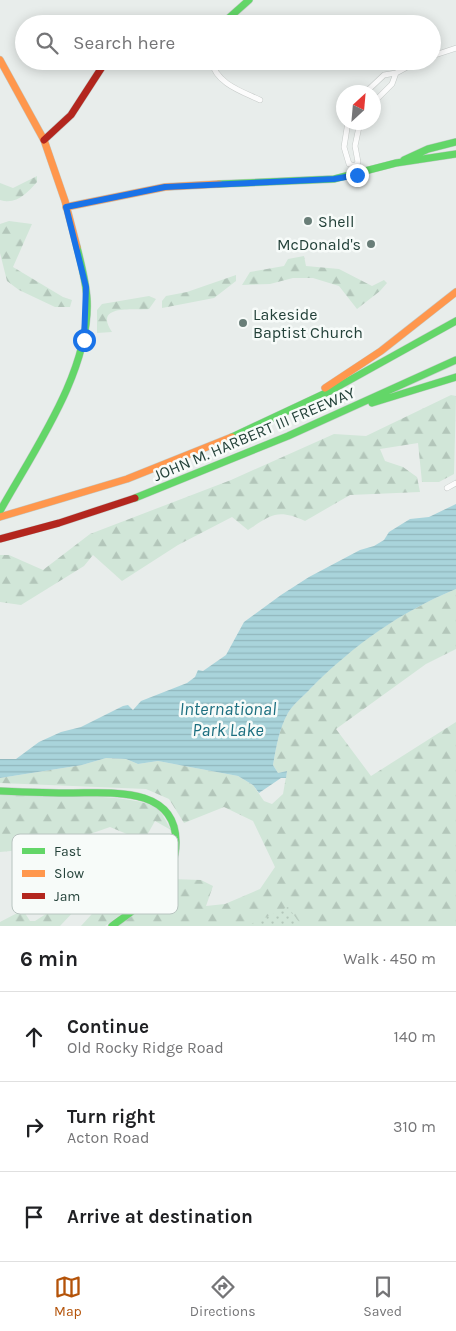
<!DOCTYPE html>
<meta charset="utf-8">
<style>
:root{--surface:#fff;--page:#f6f6f6;--text:#202124;--muted:#757577;--line:#e0e0e0;--accent:#b45309}
body{margin:0;font-family:Karla,sans-serif;background:var(--page);color:var(--text)}
.compass{position:absolute;left:336px;top:85px;width:45px;height:45px;border-radius:50%;background:var(--surface);box-shadow:0 2px 12px #0003;rotate:26deg}
.stop{position:absolute;width:15px;height:15px;margin:-11px;border:4px solid #1a73e8;border-radius:50%;background:#fff}
.stop.end{background:#1a73e8;border-color:#fff;box-shadow:0 1px 5px #0008}
.list{margin:0;padding:0;list-style:none}
h2{display:flex;justify-content:space-between;align-items:center;height:65px;margin:0;padding:0 20px;font-size:21px}
h2 small{font-size:16px;font-weight:400;color:var(--muted)}
.list li{display:grid;grid-template-columns:32px 1fr auto;gap:15px;align-items:center;box-sizing:border-box;height:90px;padding:0 20px;border-top:1px solid var(--line)}
.list b{display:block;font-size:19px;white-space:nowrap}
.list p{margin:0;font-size:16px;white-space:nowrap;color:var(--muted)}
.list em{font-size:16px;font-style:normal;color:var(--muted)}
.icon{flex:none;width:28px;height:28px;fill:none;stroke:currentColor;stroke-width:2;stroke-linecap:round;stroke-linejoin:round}
.map{position:relative;flex:none;width:456px;height:926px;overflow:hidden}
.search{position:absolute;background:var(--surface);box-shadow:0 2px 12px #0003;left:15px;right:15px;top:15px;height:55px;display:flex;align-items:center;gap:12px;box-sizing:border-box;padding:0 18px;border-radius:28px;color:var(--muted);font-size:19px}
.sheet{height:335px;background:var(--surface)}
nav{display:flex;justify-content:space-around;align-items:center;box-sizing:border-box;height:70px;border-top:1px solid var(--line);background:var(--surface);font-size:14px;color:var(--muted)}
nav a{display:grid;justify-items:center;gap:2px}
nav .on{color:var(--accent)}
.map>svg:first-child{display:block}
.forest{fill:url(#forest-firs)}
.park{fill:url(#park-dots)}
.water{fill:url(#water-rules)}
.lines{fill:none;stroke-linecap:round;stroke-linejoin:round}
.street-casing{stroke:#c5cac8;stroke-width:6}
.fast-casing{stroke:#c3cbc8;stroke-width:8}
.slow-casing{stroke:#c3cbc8;stroke-width:8}
.jam-casing{stroke:#c3cbc8;stroke-width:8}
.street{stroke:#fcfcfc;stroke-width:5}
.fast{stroke:#63d668;stroke-width:7}
.slow{stroke:#ff974d;stroke-width:7}
.jam{stroke:#b3261e;stroke-width:7}
.route{stroke:#1a73e8;stroke-width:6}
.poi-dot{fill:#697e78;stroke:#f7fbf9;stroke-width:2}
.labels{text-anchor:middle;dominant-baseline:central;stroke-width:5;stroke-linejoin:round;paint-order:stroke}
.poi-label{font-size:16px;fill:#24423a;stroke:#f7fbf9;text-anchor:start}
.street-label{font-size:16px;fill:#24423a;stroke:#f7fbf9}
.water-label{font-size:18px;font-style:italic;fill:#1c6f80;stroke:#f7fbf9}
.key{fill:#f7fbf9;stroke:#b8c4c0;stroke-width:1}
.key-label{font-size:14px;fill:#24423a}
</style>
<div class="map">
<svg width="456" height="926" viewBox="0 0 456 926">
<defs>
<pattern id="forest-firs" width="22" height="20" patternUnits="userSpaceOnUse" patternTransform="scale(1.25)"><rect width="22" height="20" fill="#d1e6d8"/><path d="M5 1l3.5 6h-7zM16 11l3.5 6h-7z" fill="#b3c6ba"/></pattern>
<pattern id="park-dots" width="8" height="8" patternUnits="userSpaceOnUse" patternTransform="scale(1.25)"><rect width="8" height="8" fill="#d1e6d8"/><path d="M2 2h.1M6 6h.1" fill="none" stroke="#b3c6ba" stroke-width="1.8" stroke-linecap="round"/></pattern>
<pattern id="water-rules" width="6" height="5" patternUnits="userSpaceOnUse" patternTransform="scale(1.25)"><rect width="6" height="5" fill="#a9d4db"/><path d="M0 2.5h6" fill="none" stroke="#91b7bd"/></pattern>
</defs>
<rect width="100%" height="100%" fill="#e8edeb"/>
<!-- forest -->
<path class="forest" d="M37,176V182C27,193 17,205 0,200V183L13,188Z
M9,221L32,224L13,267L63,297L72,300L70,307H55L19,290L7,281L0,253V224Z
M304,256L306,266L339,269L372,286L384,280L387,283L380,291L357,309L339,286L313,278H293L270,284L242,285L250,272L284,266L288,259Z
M236,275V281L214,298L162,308V301L166,296L187,292Z
M149,296L156,299L149,309C137,311 92,303 112,332L97,333V310L102,304Z
M451,395L456,396L454,474L439,482H422L418,443L380,449L385,461L403,467L417,477L420,492L350,495L305,521C278,509 272,514 248,530L232,517L178,545L122,581L93,555L84,566L21,605L0,602V555H9L43,570L90,534L231,480L334,434L366,436Z
M456,589V649L426,664L336,729L371,776L456,722V926H118L172,879L201,880L213,886L206,906L225,904L260,889L275,867L253,821L224,807L184,823L169,799L146,789L0,783V778L82,765L106,758L126,759L138,764L158,761L238,776L253,785L264,801L272,804L283,794L287,771L278,773L273,765C276,748 279,729 288,713C293,704 304,696 311,688C353,645 400,612 456,589Z
M0,795C31,796 134,792 156,808C162,812 167,823 171,830L155,821L146,837H134L110,827L53,847L0,852Z
M131,871L135,876L125,893L120,915L105,926H81Z
M110,873L60,926H0V922L23,910L30,921H35Z"/>
<!-- park -->
<path class="park" d="M288,907L302,926H247Z"/>
<!-- water -->
<path class="water" d="M456,504V589C400,612 354,645 311,688C304,696 293,704 288,713C279,729 276,748 273,765L278,773L287,771L286,778H281L259,793L253,785L238,776L158,761L138,764L126,759L106,758L82,765L0,778V759H16L39,742L61,732L81,727L123,706L128,705L133,710L141,701L187,683L195,677L198,670L203,671L226,655L244,622L281,595L309,577L360,550L374,546L384,540L389,532L410,519L429,517Z"/>
<g class="lines">
<defs>
<path id="street" d="M432,56L456,48
M211,61C217,84 241,91 260,100
M366,92L384,75L396,73L418,61
M374,102L392,84L396,73
M348,122L344,147L349,164L355,166
M357,175L355,166L358,162L355,146L360,122
M447,488L456,483"/>
<path id="fast" d="M222,24L249,0
M404,160L428,149L456,142
M219,184L334,179L396,163L456,154
M372,403L456,377
M232,437L330,391L456,321
M135,498L288,436L456,360
M0,511C34,450 91,370 87,299C86,281 81,264 77,247
M0,791C24,792 48,793 73,793C110,793 176,786 176,842C176,883 142,904 112,926"/>
<path id="slow" d="M0,60L44,140L65,201L77,247
M66,207L165,187L219,184
M325,388L381,351L456,292
M0,517L127,479L232,437"/>
<path id="jam" d="M44,140L71,115L106,61
M0,539L59,523L135,498"/>
</defs>
<!-- street casing -->
<use href="#street" class="street-casing"/>
<!-- fast casing -->
<use href="#fast" class="fast-casing"/>
<!-- slow casing -->
<use href="#slow" class="slow-casing"/>
<!-- jam casing -->
<use href="#jam" class="jam-casing"/>
<!-- street -->
<use href="#street" class="street"/>
<!-- fast -->
<use href="#fast" class="fast"/>
<!-- slow -->
<use href="#slow" class="slow"/>
<!-- jam -->
<use href="#jam" class="jam"/>
</g>
<g class="lines">
<!-- route -->
<path class="route" d="M84,340L86,287L66,207L165,187L334,179L357,175"/>
</g>
<!-- markers -->
<g class="poi-dot">
<circle cx="308" cy="221" r="5"/>
<circle cx="371" cy="244" r="5"/>
<circle cx="243" cy="323" r="5"/>
</g>
<g class="labels">
<!-- poi labels -->
<g class="poi-label">
<text x="318" y="221">Shell</text>
<text x="361" y="244" text-anchor="end">McDonald's</text>
<text x="253" y="314">Lakeside<tspan x="253" dy="18">Baptist Church</tspan></text>
</g>
<!-- street labels -->
<g class="street-label">
<text transform="translate(254 434) rotate(-23)">JOHN M. HARBERT III FREEWAY</text>
</g>
<!-- water labels -->
<g class="water-label">
<text x="228" y="709">International<tspan x="228" dy="21">Park Lake</tspan></text>
</g>
</g>
<!-- legend -->
<rect x="12" y="834" width="166" height="80" rx="8" class="key"/>
<rect x="22" y="848" width="23" height="6" fill="#63d668"/>
<rect x="22" y="870" width="23" height="7" fill="#ff974d"/>
<rect x="22" y="893" width="23" height="6" fill="#b3261e"/>
<g class="key-label">
<text x="54" y="856">Fast</text>
<text x="54" y="878">Slow</text>
<text x="54" y="901">Jam</text>
</g>
</svg>
<svg class="compass" viewBox="-18 -18 36 36"><path d="M0-13l5 13h-10z" fill="#e53935"/><path d="M0 13l5-13h-10z" fill="#757577"/></svg>
<div class="stop" style="left:84px;top:340px"></div>
<div class="stop end" style="left:357px;top:175px"></div>
<div class="search"><svg class="icon" aria-label="search" viewBox="0 0 24 24"><circle cx="10" cy="10" r="6"/><path d="M15 15l6 6"/></svg>Search here</div>
</div>
<section class="sheet">
<h2>6 min<small>Walk · 450 m</small></h2>
<ul class="list">
<li><svg class="icon" aria-label="ahead" viewBox="0 0 24 24"><path d="M12 20V5M6 11l6-6 6 6"/></svg><div><b>Continue</b><p>Old Rocky Ridge Road</p></div><em>140 m</em></li>
<li><svg class="icon" aria-label="right" viewBox="0 0 24 24"><path d="M7 20v-9h11M14 6l5 5-5 5"/></svg><div><b>Turn right</b><p>Acton Road</p></div><em>310 m</em></li>
<li><svg class="icon" aria-label="arrive" viewBox="0 0 24 24"><path d="M6 21V4h12l-3 4 3 4H6"/></svg><div><b>Arrive at destination</b></div></li>
</ul>
</section>
<nav>
<a class="on"><svg class="icon" aria-label="map" viewBox="0 0 24 24"><path d="M3 6l6-2 6 2 6-2v14l-6 2-6-2-6 2zM9 4v14M15 6v14"/></svg>Map</a>
<a><svg class="icon" aria-label="directions" viewBox="0 0 24 24"><path d="M12 3l9 9-9 9-9-9zM9 14v-3h6M13 9l2 2-2 2"/></svg>Directions</a>
<a><svg class="icon" aria-label="saved" viewBox="0 0 24 24"><path d="M7 4h10v16l-5-4-5 4z"/></svg>Saved</a>
</nav>
